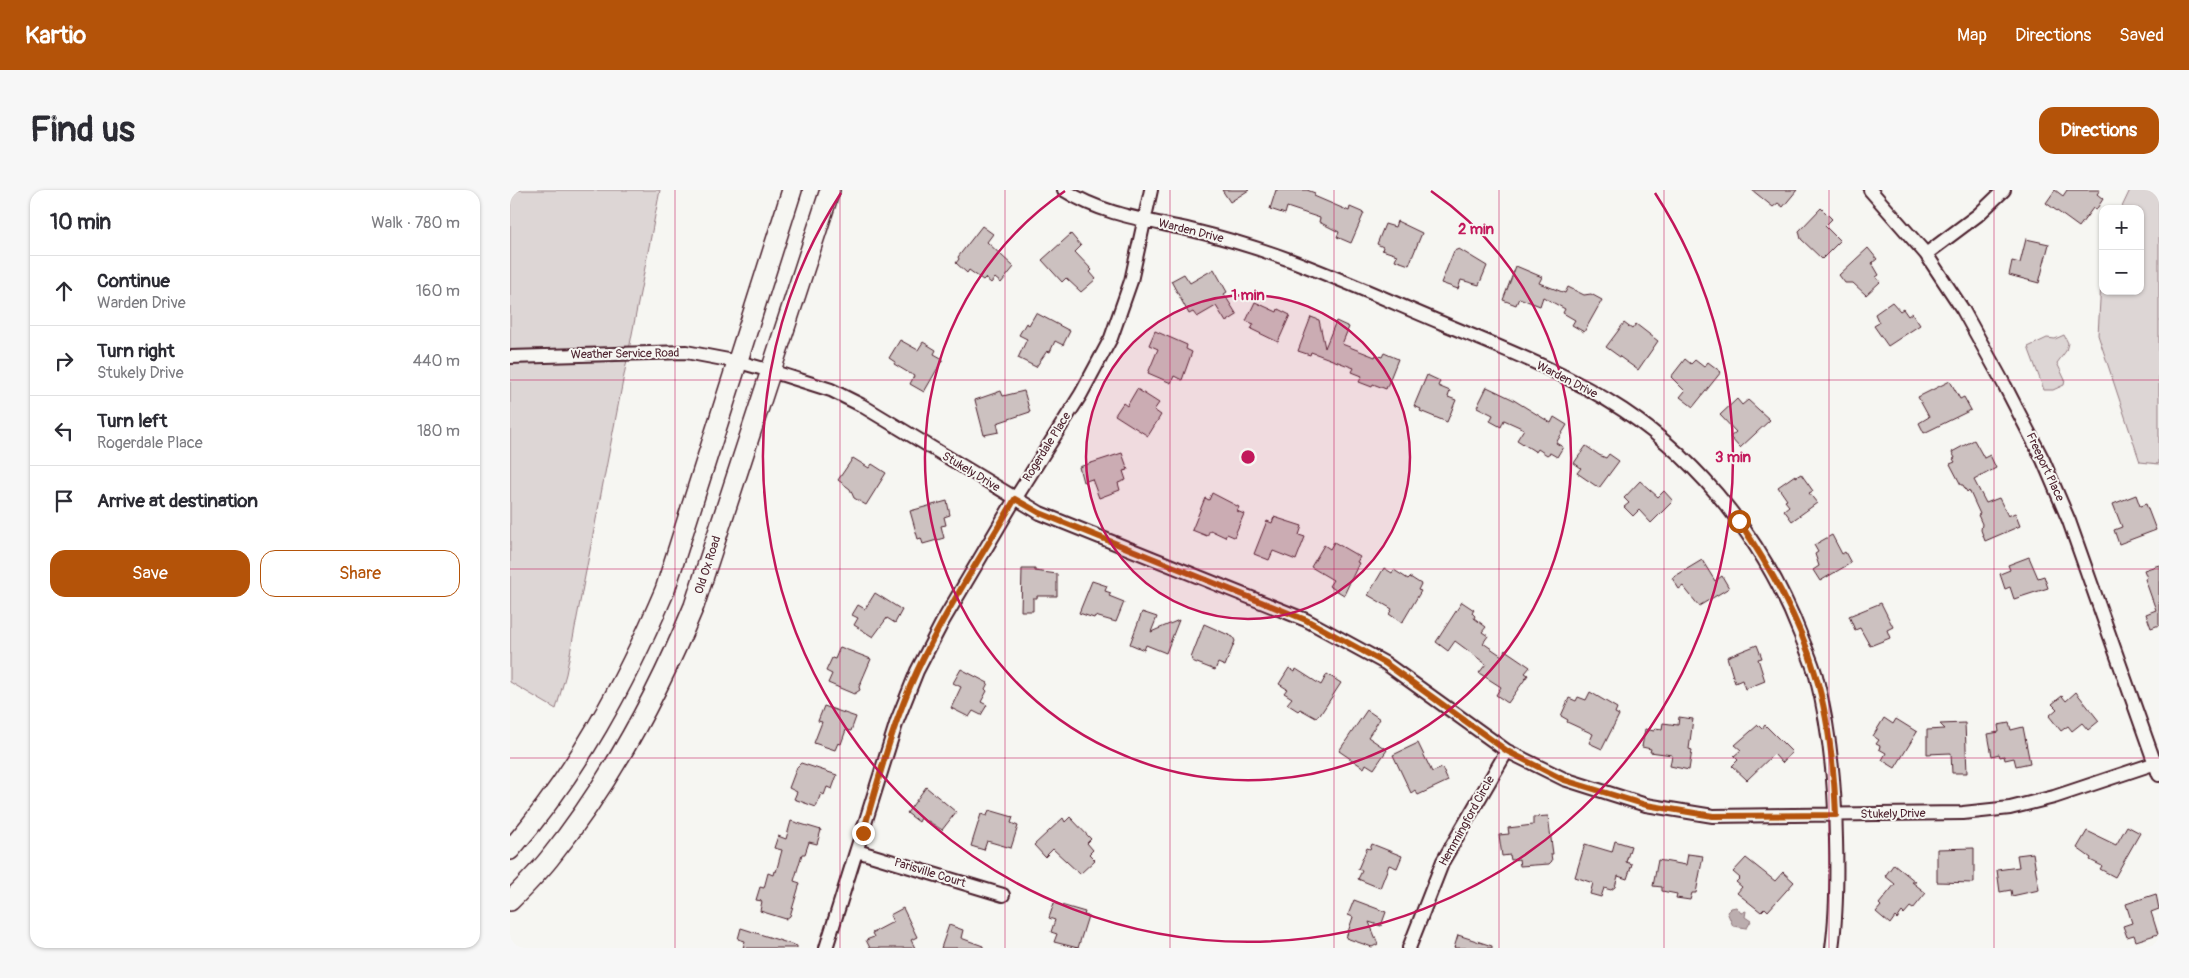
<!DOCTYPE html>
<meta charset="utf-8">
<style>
:root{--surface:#fff;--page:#f7f7f7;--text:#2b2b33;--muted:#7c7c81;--line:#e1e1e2;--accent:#b45309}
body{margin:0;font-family:Pangolin,sans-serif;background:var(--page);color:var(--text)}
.controls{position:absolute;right:15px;top:15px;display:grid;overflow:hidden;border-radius:10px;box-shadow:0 1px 4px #0004}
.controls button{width:45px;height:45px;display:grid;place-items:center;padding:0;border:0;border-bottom:1px solid var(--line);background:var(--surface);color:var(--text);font:25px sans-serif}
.stop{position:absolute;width:15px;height:15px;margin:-11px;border:4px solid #b45309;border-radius:50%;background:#fff}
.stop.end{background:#b45309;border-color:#fff;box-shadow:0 1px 5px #0008}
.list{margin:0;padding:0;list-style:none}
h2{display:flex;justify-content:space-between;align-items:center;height:65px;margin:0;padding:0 20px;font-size:21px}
h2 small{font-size:16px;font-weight:400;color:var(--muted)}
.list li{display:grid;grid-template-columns:32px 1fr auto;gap:15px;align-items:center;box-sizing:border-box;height:70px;padding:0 20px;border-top:1px solid var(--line)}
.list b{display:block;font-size:19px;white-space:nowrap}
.list p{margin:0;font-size:16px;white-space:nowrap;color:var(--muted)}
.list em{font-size:16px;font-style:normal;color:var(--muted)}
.actions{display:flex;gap:10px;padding:15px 20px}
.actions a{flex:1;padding:11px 0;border:1px solid var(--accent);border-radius:15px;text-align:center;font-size:18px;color:var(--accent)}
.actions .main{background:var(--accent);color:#fff}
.icon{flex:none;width:28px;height:28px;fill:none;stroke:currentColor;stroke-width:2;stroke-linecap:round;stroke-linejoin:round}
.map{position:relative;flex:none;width:1649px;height:758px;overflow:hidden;border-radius:15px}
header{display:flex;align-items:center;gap:30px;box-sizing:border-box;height:70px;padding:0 25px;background:var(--accent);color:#fff}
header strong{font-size:24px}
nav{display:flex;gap:28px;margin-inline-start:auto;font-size:18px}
.intro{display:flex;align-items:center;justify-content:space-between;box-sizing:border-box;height:120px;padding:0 30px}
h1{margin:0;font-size:35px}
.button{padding:12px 22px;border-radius:15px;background:var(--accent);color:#fff;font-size:18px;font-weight:700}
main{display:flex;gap:30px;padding:0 30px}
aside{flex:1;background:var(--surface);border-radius:15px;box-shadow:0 1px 4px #0004}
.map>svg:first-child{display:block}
.green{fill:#ddd6d5;stroke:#947a80}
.water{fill:#bbadae;stroke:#8e747a}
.building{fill:#ccc1c0;stroke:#4a1f2b}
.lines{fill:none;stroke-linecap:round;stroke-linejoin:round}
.street-casing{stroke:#4a1f2b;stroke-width:16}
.primary-casing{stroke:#4a1f2b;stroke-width:22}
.street{stroke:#f6f6f2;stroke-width:12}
.primary{stroke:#f6f6f2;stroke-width:19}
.route{stroke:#b45309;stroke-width:6}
.grid{fill:none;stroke:#c2185b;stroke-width:1;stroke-opacity:0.55}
.ring{fill:none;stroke:#c2185b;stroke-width:2.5}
.labels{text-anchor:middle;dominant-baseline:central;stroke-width:4;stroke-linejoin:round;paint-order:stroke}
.street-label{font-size:12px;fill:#4a1f2b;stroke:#f6f6f2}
.centre{fill:#c2185b;stroke:#f6f6f2;stroke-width:2.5}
.ring-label{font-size:15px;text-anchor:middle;font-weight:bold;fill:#c2185b;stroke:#f6f6f2;stroke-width:4;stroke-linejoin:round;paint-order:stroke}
</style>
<header>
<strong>Kartio</strong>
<nav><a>Map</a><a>Directions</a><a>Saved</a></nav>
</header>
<div class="intro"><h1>Find us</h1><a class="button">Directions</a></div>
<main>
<aside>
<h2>10 min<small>Walk · 780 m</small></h2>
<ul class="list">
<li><svg class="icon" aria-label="ahead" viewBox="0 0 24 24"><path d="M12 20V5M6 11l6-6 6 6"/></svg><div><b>Continue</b><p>Warden Drive</p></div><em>160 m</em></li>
<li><svg class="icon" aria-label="right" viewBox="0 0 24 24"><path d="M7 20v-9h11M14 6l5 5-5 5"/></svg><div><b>Turn right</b><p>Stukely Drive</p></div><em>440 m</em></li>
<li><svg class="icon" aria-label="left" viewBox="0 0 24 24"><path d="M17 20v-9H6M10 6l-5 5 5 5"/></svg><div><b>Turn left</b><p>Rogerdale Place</p></div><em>180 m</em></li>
<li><svg class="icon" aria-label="arrive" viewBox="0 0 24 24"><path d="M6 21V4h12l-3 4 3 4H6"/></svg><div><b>Arrive at destination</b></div></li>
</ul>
<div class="actions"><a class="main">Save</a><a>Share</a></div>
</aside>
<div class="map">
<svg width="1649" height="758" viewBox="0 0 1649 758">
<rect width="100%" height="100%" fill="#f6f6f2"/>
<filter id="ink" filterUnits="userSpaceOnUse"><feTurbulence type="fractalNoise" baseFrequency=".02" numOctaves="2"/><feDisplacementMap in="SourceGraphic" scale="10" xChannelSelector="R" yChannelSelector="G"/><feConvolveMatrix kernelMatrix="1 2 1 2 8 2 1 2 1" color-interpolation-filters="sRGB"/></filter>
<g filter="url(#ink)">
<!-- green -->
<path class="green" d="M0,0H150L56,484L46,519L0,492Z
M1620,0H1649V274L1630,272L1588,145L1593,58V101H1630V19H1611Z
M1554,145L1558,153L1556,161L1547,173L1555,190L1554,195L1543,200H1534L1518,157L1537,148L1545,149Z"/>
<!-- water -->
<path class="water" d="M1226,717L1231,723L1236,721L1235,727L1241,731L1237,738L1223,736L1217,722L1221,718Z"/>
<!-- building -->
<path class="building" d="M712,0H739L720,12Z
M766,0H797L805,3L804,6L839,21L840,17L854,23L841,53L827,47L829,42L809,32L810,28L777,17L775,24L760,19Z
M1242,0H1287L1273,17L1268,13L1263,17Z
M1545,0L1553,6L1557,0H1590L1587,4L1593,9L1586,20L1583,18L1569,37L1536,13Z
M1311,18L1322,29L1315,36L1330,51L1312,69L1291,49L1289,41Z
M887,31L912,43L899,75L885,70L887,65L872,60L873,57L867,54L875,34L885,37Z
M472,36L483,44L477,52L504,77L491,93L485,88L481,93L475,88L473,90L459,80L457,83L446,73L449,69L448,67Z
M561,44L571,56L565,62L582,80L580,82L586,89L571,102L556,88L552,92L532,70Z
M1516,49L1539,54L1529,93L1499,85L1502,71L1510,73Z
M1358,58L1367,69L1362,73L1369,85L1366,87L1370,92L1356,105L1343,93H1335L1329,85Z
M949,59L977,76L969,95L951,90L948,99L931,93L944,61Z
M1006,76L1032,87L1029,93L1055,103L1058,97L1074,105L1081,104L1092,110L1074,142L1062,135L1065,130L1053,123L1055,119L1033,107L1030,116L1009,108L1006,115L993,110Z
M704,79L717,102L714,104L727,125L716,132L706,116L687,127L683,122L679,124L661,91L674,84L680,93Z
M745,112L767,122L768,119L780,125L768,152L741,139L744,134L736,131Z
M1382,112L1390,121L1393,119L1398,126L1402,123L1410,135L1378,156L1364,136L1369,133L1365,124Z
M526,123L560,141L553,155L545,151L540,162L537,161L526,177L508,168L517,149L509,145L516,133L519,135Z
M801,127L809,130L815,158L826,131L839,137L832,154L865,167L866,165L872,167L874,163L888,169L876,199L863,194L862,197L849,192L852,186L842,182L844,178L801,162L800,165L788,161Z
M1114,133L1122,139L1126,134L1148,151L1128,180L1096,157Z
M645,141L677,155L676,159L682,162L672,190L664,186L661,193L638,183L648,159L639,155Z
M390,150L408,160L413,152L426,160L424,164L433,169L414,202L400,194L404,186L384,174L385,172L379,168Z
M1175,169L1181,174L1185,170L1194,177L1198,172L1211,182L1183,217L1170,207L1175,201L1161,187Z
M917,185L930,191L928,196L940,201L938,207L946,210L937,232L910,221L911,219L904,216Z
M1440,191L1450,209L1454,207L1461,220L1414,243L1409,233L1419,227L1408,207Z
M977,197L1002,209L1041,233L1044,227L1057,235L1046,253L1053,257L1047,267L1040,263L1037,265L1028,259L1026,262L1007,250L1014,239L994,230L991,237L980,231L983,225L967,217Z
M627,199L649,213L644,220L651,225L638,246L605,225L613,213L617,216Z
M491,201L493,206L514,201L520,222L487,233L489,242L474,245L465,210Z
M1227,209L1232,215L1238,210L1260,230L1230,258L1220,247L1226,242L1210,225Z
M1464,250L1474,268L1480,265L1486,278L1464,290L1476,313L1489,308L1498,326L1505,323L1510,336L1475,351L1471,340L1472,334L1468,325L1470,324L1459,300L1457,302L1453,295H1451L1440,274L1445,272L1443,269L1445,268L1442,262Z
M1076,256L1089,265L1096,268L1099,264L1109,271L1089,298L1067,283L1071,278L1064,273Z
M612,263L618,280L613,281L616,290L608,293L610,300L589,308L582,289L573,292L569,277Z
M343,268L359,278L362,274L376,283L356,315L344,308L340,299L328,290Z
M1291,284L1303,301L1299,303L1307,313L1282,331L1274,320L1279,316L1275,311L1277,310L1268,297L1285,285L1286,287Z
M1130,291L1148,307L1154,301L1163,311L1141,333L1129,320L1123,326L1114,317L1119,313L1114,308Z
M702,303L729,317L727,321L734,324L724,347L717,344L715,347L700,340L697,346L682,340L695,308L699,310Z
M1626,305L1630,316L1636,314L1646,340L1609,354L1604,340L1612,337L1603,314Z
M437,311L440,325L434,327L436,335L431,336L434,348L413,354L411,348L408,349L400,321Z
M764,327L792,336L789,345L795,347L786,370L763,361L759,370L744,364L757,331L762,333Z
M1322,345L1332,364L1335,362L1341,373L1310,391L1303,380L1309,376L1305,364L1308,362L1304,355Z
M824,352L850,367L847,372L849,373L834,405L819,396L823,390L801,377L814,355L820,359Z
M1519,367L1528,388L1534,386L1538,398L1504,409L1500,397L1495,399L1490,384L1500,380L1498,375Z
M1192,370L1205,391L1212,386L1219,398L1189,416L1173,396L1169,399L1162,388Z
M1649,375V435L1641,438L1636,424L1646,420L1635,389L1637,388L1634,380Z
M874,378L882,383L884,380L898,389L900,387L911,394L908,400L911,401L892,433L879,424L882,419L858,405Z
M512,379H525V381L547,384V406H527V408H523V421H511Z
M582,391L597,396L595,401L601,403L599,406L614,412L606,432L585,426L584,428L569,423Z
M365,403L392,420L385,433L377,428L363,447L344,435L348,428L342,425L348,415L355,419Z
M952,412L964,420L962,423L965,426L964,428L976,437L972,442L978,446L973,453L992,466L995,460L1020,477L1015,483L1018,485L998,513L986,505L991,497L969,483L976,474L945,451L938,461L926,452Z
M1371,413L1383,437L1377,440L1380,448L1360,456L1350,438L1345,440L1339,426Z
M632,422L647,427L641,442L669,430L656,463L636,455L634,460L620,454Z
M694,434L723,447L725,451L715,476L708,473L705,480L682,471L683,469L681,468Z
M1247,455L1252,468L1248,469L1255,491L1235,499L1232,490L1225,493L1217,467Z
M330,457L361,469L349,497L350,500L344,504L318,493L322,484L316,481L322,468L325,469Z
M779,478L785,482L786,479L811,495L817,484L831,493L810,525L809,524L806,528L790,519L788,521L777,514L782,508L774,503L777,499L769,494Z
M451,479L478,493L475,499L477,501L471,512L477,515L471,525L463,521L459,527L441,518L451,497L443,493Z
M1080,502L1107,518L1105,523L1109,525L1092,559L1079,553L1083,544L1057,532L1058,530L1051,526L1059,508L1066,511L1068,507L1076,510Z
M1566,502L1589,531L1578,540L1572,533L1562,541L1558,536L1551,541L1539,526L1547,519L1542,514L1552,506L1556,511Z
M314,516L346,527L341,541L336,540L331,554L328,553L325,560L304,553L312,532L308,531Z
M857,520L870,529L858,547L877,560L864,579L856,574L854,578L829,561Z
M1169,527L1183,529L1179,559L1182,560L1179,580L1160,576L1162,565L1140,562L1141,559L1132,557L1135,539L1144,541L1145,538L1152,539L1153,533L1168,535Z
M1374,528L1383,534L1386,529L1407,542L1385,578L1372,570L1376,563L1369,559L1370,556L1366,554L1369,550L1363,546Z
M1455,533L1457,583H1442L1441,563L1417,564V540L1435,539L1430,534Z
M1499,533L1501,540L1513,537L1520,573L1506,576L1504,568L1495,570L1494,566L1490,567L1489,564L1482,566L1478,544L1489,542L1488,535Z
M1248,535L1252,539L1255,535L1282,562L1272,573L1264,564L1237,590L1222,576L1228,570L1224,566L1231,560L1225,555Z
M908,553L922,582L932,578L938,591L908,605L905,600L901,603L883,565Z
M291,573L327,585L322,599L317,597L314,605L311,603L306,617L284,609L287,602L279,598L287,577Z
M416,597L446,622L432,640L418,631L416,632L411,628L409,632L397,623Z
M479,620L503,627L501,633L508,636L501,658L477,651L474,660L461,656L471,624L477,626Z
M1038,626L1043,664H1041L1042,671L1039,674L1010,676L1009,669L1001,670L1000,665L992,666L989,645L999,644L998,638L1023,635V627Z
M560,627L581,649L577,653L583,660L579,664L585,670L570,684L543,659L535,667L524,655L553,628L555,632Z
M281,631L311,640L307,654L299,652L295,664H292L284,691L290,693L280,726L276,729L250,721L252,711L246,710L250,697L254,698L258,683L263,685L264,681L266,682L272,660L264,658L268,646L276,649Z
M1617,636L1630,643L1605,687L1590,679L1592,676L1580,670L1581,668L1567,658L1577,641L1606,655Z
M1105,651L1121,656L1116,672L1122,674L1117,689L1108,686L1105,697L1101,700L1094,698L1091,707L1080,704L1083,693L1065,687L1075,654L1102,662Z
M862,654L892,666L887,678L879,675L870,698L848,689L852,681L848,679L857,658L860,659Z
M1464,658V693L1427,692V659Z
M1523,663L1529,700L1502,706L1501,700L1490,702L1487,680L1509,677L1507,665Z
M1178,664L1193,666L1186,703H1182L1180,710L1166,708L1167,704L1152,701V697L1143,696L1148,670L1176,675Z
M1236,668L1265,691L1273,682L1284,692L1258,721L1255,718L1251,722L1227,703L1232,697L1226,692L1230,688L1223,682Z
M1384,674L1406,692H1402L1416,703L1403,719L1400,717L1394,724L1392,722L1387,729L1385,727L1380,734L1366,722L1371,716L1369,714L1385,694L1375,686Z
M1646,704L1649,719L1641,722L1648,744L1626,751L1624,745L1617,747L1613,736L1622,733L1616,714Z
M844,710L876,722L871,736L859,732L868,754L862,757L836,748L843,727L838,725Z
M544,713L575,722L574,725L578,726L568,758L544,752L547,744L541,742L545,730L539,728Z
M393,718L407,747L401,750L405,758H360L356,750L364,747L362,743L383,732L380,725Z
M439,735L453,740L451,748L473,756V758H431Z
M231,738L287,756V758H233L235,751L228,749Z
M948,745L982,756V758H944Z"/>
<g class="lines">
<defs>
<path id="street" d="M554,0C593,25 637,30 681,40C714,48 748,58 780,70C831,89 882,112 932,133C994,159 1057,183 1113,220C1194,274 1256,355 1291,446C1296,459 1302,472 1306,486C1320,539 1325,593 1326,649C1327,685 1327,722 1322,758
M1360,0L1416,64L1453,120L1495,196L1533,270L1559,331L1649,585
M1416,64L1468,25L1494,0
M0,167L176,162L229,172L261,181L321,200L351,215L530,323L796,430L875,473L997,561L1054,589L1136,615L1203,626L1453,623L1500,618L1544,607L1649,572
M347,661L493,705
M316,758L387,531L407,481L433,431L505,309L571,204L601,148L621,91L641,0
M899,758L933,671L997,561"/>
<path id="primary" d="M0,660C67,583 115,494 155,400L282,0
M0,711C13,698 27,684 39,669C100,593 147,506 184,416L320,0"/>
</defs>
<!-- street casing -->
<use href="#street" class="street-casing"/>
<!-- primary casing -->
<use href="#primary" class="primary-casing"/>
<!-- street -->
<use href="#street" class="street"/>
<!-- primary -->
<use href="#primary" class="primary"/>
</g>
</g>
<g class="lines" filter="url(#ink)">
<!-- route -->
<path class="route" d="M353,643C369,588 383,532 407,481C435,421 472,365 505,309L530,323L796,430L875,473L997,561L1054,590L1136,615L1203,626L1326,625C1324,578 1319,529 1305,483C1289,428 1260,378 1229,331"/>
</g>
<!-- grid -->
<path class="grid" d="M165,0V758M330,0V758M495,0V758M660,0V758M824,0V758M989,0V758M1154,0V758M1319,0V758M1484,0V758M0,190H1649M0,379H1649M0,568H1649"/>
<!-- distance rings -->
<circle cx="738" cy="267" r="162" fill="#c2185b" fill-opacity=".12"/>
<g class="ring">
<circle cx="738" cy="267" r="162"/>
<path d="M921 1A323 323 0 1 1 555 1"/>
<path d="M1145 3A485 485 0 1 1 331 3"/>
</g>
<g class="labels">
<!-- street labels -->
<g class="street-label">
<text transform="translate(681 41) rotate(14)">Warden Drive</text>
<text transform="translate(115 164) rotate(-1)">Weather Service Road</text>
<text transform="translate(1057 190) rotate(27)">Warden Drive</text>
<text transform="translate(537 257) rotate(-58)">Rogerdale Place</text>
<text transform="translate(1535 277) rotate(65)">Freeport Place</text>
<text transform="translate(461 282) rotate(31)">Stukely Drive</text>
<text transform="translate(198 375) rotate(-72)">Old Ox Road</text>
<text transform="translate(1383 624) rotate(-1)">Stukely Drive</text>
<text transform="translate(957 631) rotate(-61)">Hemmingford Circle</text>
<text transform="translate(420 683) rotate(17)">Parisville Court</text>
</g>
</g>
<circle cx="738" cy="267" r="8" class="centre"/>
<g class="ring-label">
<text x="966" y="44">2 min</text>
<text x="738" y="110">1 min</text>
<text x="1223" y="272">3 min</text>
</g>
</svg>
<div class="controls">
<button>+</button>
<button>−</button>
</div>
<div class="stop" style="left:1229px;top:331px"></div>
<div class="stop end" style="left:353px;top:643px"></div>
</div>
</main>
